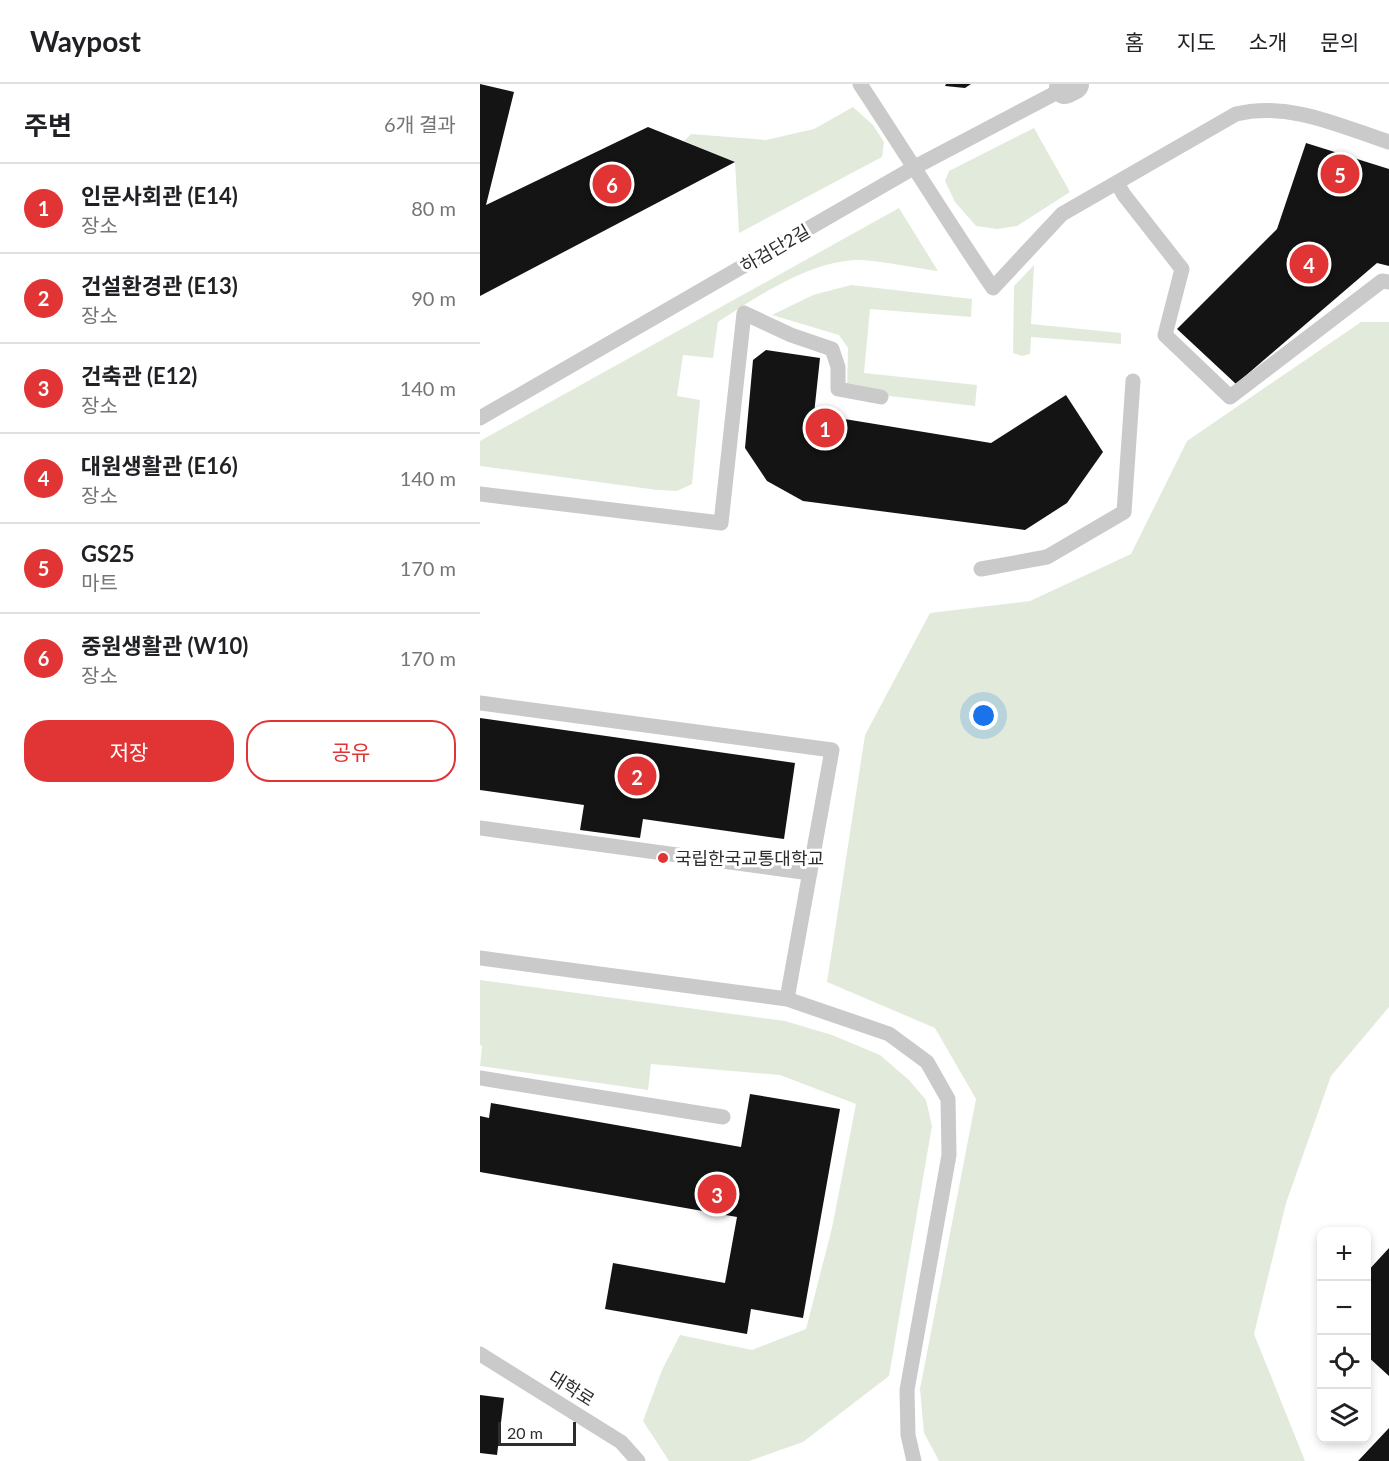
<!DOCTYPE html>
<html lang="ko">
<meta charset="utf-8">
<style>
:root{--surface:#fff;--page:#f6f6f6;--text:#202124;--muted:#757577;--line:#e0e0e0;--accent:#e03435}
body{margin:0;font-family:Lato,"Noto Sans KR",sans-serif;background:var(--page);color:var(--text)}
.controls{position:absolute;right:18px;bottom:18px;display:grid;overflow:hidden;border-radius:12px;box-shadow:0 3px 9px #0003}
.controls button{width:54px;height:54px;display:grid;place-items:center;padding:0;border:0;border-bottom:2px solid var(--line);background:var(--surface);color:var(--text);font:30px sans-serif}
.scale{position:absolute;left:18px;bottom:15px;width:78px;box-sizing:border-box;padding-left:6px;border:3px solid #2d2d2d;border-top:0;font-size:16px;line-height:21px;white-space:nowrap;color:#2d2d2d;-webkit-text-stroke:4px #fff;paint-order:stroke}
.you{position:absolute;left:504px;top:632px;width:21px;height:21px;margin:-15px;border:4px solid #fff;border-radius:50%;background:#1a73e8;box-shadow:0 0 0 9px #1a73e833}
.badge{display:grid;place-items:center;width:39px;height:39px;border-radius:50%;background:var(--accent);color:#fff;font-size:20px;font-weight:700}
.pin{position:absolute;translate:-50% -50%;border:3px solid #fff;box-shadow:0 2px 6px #0006}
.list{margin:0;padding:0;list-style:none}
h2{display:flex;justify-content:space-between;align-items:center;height:78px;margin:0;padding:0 24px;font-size:26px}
h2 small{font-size:20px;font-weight:400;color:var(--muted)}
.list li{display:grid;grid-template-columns:39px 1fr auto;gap:18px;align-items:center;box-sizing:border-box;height:90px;padding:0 24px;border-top:2px solid var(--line)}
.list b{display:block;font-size:22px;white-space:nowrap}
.list p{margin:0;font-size:20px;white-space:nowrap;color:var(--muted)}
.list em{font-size:20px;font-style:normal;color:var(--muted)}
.actions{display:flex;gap:12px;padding:18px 24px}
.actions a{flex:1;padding:14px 0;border:2px solid var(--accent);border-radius:24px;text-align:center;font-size:21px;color:var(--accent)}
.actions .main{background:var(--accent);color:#fff}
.icon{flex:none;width:33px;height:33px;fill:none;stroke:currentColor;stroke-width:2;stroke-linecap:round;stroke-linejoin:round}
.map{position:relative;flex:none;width:909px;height:1377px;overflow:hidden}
header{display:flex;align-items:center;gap:36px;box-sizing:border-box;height:84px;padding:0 30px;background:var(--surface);border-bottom:2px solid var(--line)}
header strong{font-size:28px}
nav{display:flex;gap:33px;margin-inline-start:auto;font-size:21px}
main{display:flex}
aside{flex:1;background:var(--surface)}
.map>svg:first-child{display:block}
.green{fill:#e2ebdb}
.building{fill:#141414}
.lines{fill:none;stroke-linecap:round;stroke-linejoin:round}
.service{stroke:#cacaca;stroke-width:15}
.minor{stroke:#cacaca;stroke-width:32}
.poi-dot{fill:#e03435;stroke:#fff;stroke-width:2}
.labels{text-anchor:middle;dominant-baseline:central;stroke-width:6;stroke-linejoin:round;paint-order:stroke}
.street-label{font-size:18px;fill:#2d2d2d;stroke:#fff}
.poi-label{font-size:18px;fill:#2d2d2d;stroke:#fff;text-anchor:start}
</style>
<header>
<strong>Waypost</strong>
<nav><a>홈</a><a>지도</a><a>소개</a><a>문의</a></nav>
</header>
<main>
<aside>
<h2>주변<small>6개 결과</small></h2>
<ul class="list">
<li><span class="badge">1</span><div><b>인문사회관 (E14)</b><p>장소</p></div><em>80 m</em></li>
<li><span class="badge">2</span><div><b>건설환경관 (E13)</b><p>장소</p></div><em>90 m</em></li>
<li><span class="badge">3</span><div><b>건축관 (E12)</b><p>장소</p></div><em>140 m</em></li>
<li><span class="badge">4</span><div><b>대원생활관 (E16)</b><p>장소</p></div><em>140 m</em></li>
<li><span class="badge">5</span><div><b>GS25</b><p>마트</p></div><em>170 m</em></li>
<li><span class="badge">6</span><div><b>중원생활관 (W10)</b><p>장소</p></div><em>170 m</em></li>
</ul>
<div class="actions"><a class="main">저장</a><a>공유</a></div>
</aside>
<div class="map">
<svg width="909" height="1377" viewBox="0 0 909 1377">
<rect width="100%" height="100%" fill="#fff"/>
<!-- green -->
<path class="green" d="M373,23L393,41L404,58L402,73L259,149L255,78L204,57L211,50L286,56L334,45Z
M554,44L590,108L537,142L517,145L496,142L475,118L465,97L469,87Z
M419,124L458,187C434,184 399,176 375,176C329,178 276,213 238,238L233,274L203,271L197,312L220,316L212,400L197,407L177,406L0,382V357Z
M554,181L551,240L641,249V260L551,253L550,270L542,272L533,269L534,202Z
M371,201L492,215L491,233L390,225L384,289L497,301L495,322L367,307L368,264L359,251L292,231L333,211Z
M881,238H909V923L851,992L806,1119L774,1250L825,1377H459L444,1349L440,1305L496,1015L455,944L347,898L385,651L450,529L550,517L651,470L707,357Z
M0,896L305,937L352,951L400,971L429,996L446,1016L452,1042L409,1292L323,1358L269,1377H189L163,1337L182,1286L200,1251L272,1266L326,1245L352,1144L376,1020L300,991L171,980L168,1006L0,982L2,962L0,961Z"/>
<!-- building -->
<path class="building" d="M0,0L34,8L6,121L168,43L255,78L0,212Z
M466,0H491L485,4L465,2Z
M826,59L909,85V182L897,179L756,300L697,245L797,145Z
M286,266L340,274L334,330L511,359L586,311L623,368L587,419L545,446L323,417L287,397L265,364L273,276Z
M0,634L315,679L304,755L163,735L160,754L100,746L104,721L0,706Z
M270,1010L360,1025L323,1234L271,1225L267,1250L125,1225L133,1179L245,1199L257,1133L0,1088V1032L9,1034L11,1019L261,1063Z
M909,1164V1292L886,1271V1189Z
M0,1311L24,1314L17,1371L0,1369Z
M909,1344V1377H878Z"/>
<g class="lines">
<!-- service -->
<path class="service" d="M380,0C425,68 467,137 513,204L582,130L756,30C808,17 860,42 909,58
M637,99L644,111L702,185L685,251L750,313L902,197L909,198
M0,334L435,83L585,4
M0,410L241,439L264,229L311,251L352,265L358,283V305L401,313
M501,485L567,473L644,428L653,297
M0,619L352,666L307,915
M0,744L330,789
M0,874L307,915L409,950L447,978L468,1015L469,1071L427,1306L428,1351L434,1377
M0,994L243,1033
M0,1270L141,1358L158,1377"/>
<!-- minor -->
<path class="minor" d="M585,4L593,0"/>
</g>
<!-- markers -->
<circle class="poi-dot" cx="183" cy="774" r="6"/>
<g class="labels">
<!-- street labels -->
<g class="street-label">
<text transform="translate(295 164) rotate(-30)">하검단2길</text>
<text transform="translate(92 1304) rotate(32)">대학로</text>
</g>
<!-- poi labels -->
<g class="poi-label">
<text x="195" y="774">국립한국교통대학교</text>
</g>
</g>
</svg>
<div class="controls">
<button>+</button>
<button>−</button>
<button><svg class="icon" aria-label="locate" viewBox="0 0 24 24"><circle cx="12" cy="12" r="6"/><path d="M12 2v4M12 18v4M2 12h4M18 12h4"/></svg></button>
<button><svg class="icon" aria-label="layers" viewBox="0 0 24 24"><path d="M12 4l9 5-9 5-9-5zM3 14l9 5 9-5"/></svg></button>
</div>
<div class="scale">20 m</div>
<div class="you"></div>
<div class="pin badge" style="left:345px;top:344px">1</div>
<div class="pin badge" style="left:157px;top:692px">2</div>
<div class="pin badge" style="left:237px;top:1110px">3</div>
<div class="pin badge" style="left:829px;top:180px">4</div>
<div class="pin badge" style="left:860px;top:90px">5</div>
<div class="pin badge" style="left:132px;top:100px">6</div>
</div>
</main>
